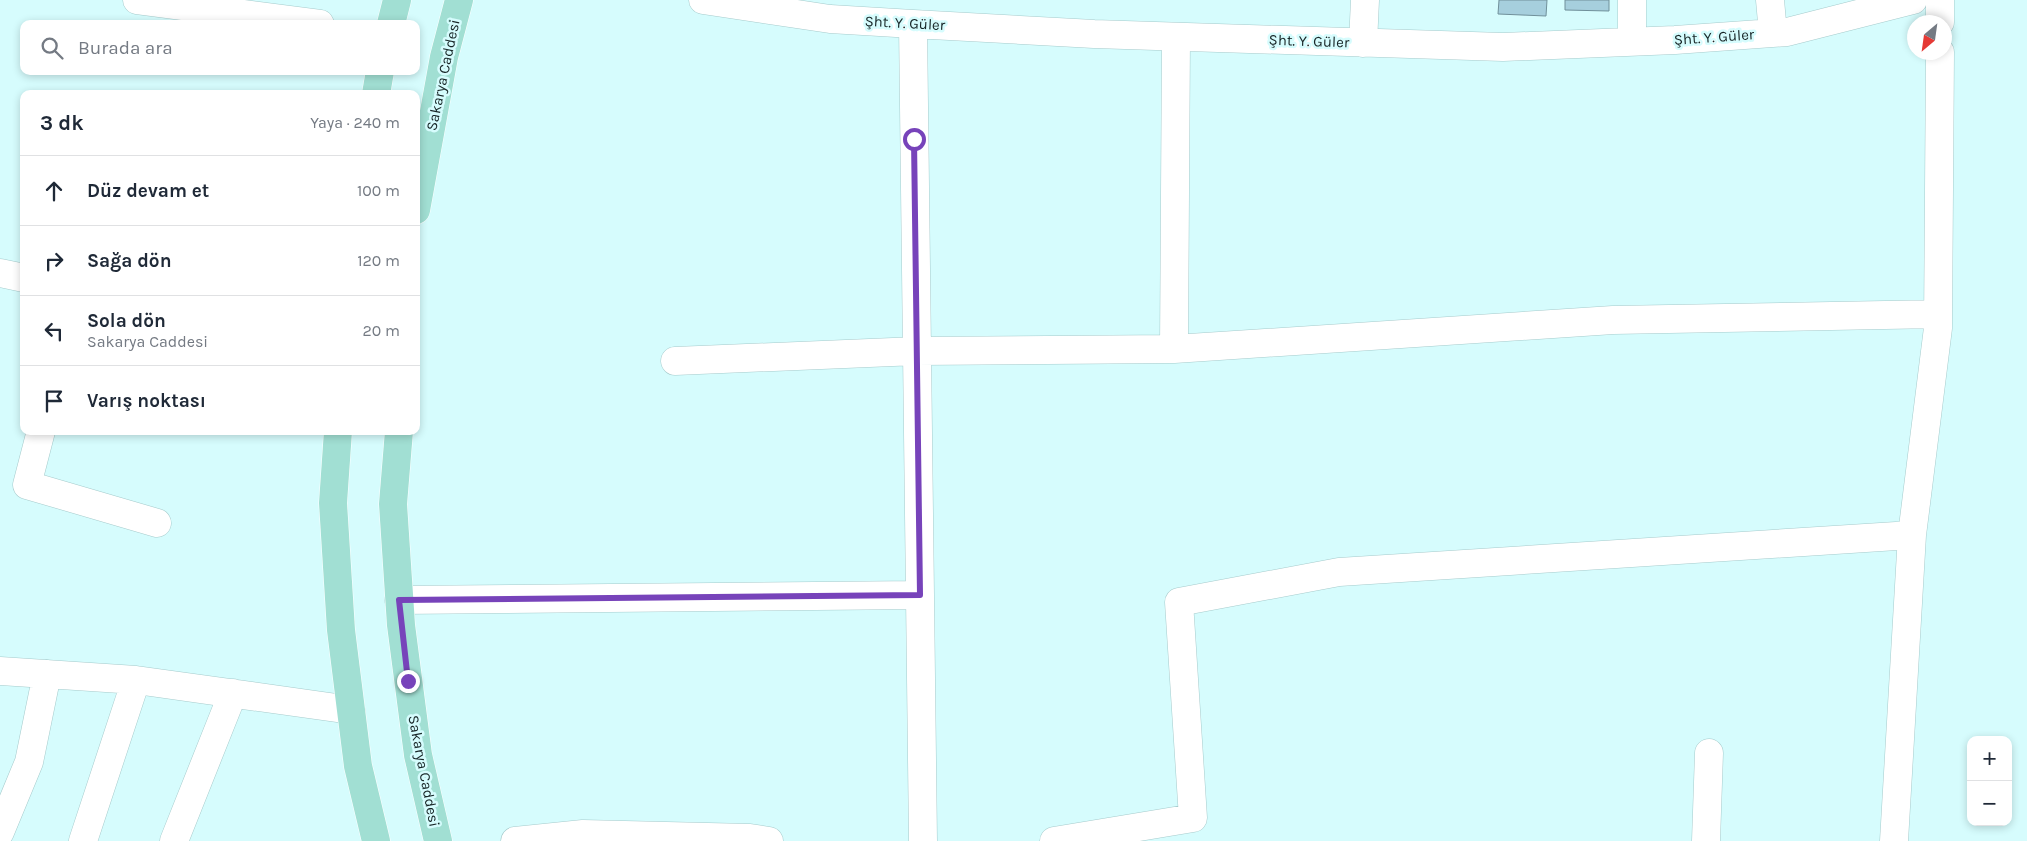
<!DOCTYPE html>
<html lang="tr">
<meta charset="utf-8">
<style>
:root{--surface:#fff;--page:#f6f6f7;--text:#1f2937;--muted:#747a83;--line:#e0e1e3}
body{margin:0;font-family:Karla,sans-serif;background:var(--page);color:var(--text)}
.controls{position:absolute;right:15px;bottom:15px;display:grid;overflow:hidden;border-radius:10px;box-shadow:0 2px 8px #0003}
.controls button{width:45px;height:45px;display:grid;place-items:center;padding:0;border:0;border-bottom:1px solid var(--line);background:var(--surface);color:var(--text);font:25px sans-serif}
.compass{position:absolute;left:1907px;top:15px;width:45px;height:45px;border-radius:50%;background:var(--surface);box-shadow:0 2px 8px #0003;rotate:209deg}
.stop{position:absolute;width:15px;height:15px;margin:-11px;border:4px solid #7743ba;border-radius:50%;background:#fff}
.stop.end{background:#7743ba;border-color:#fff;box-shadow:0 1px 5px #0008}
.list{margin:0;padding:0;list-style:none}
h2{display:flex;justify-content:space-between;align-items:center;height:65px;margin:0;padding:0 20px;font-size:21px}
h2 small{font-size:16px;font-weight:400;color:var(--muted)}
.list li{display:grid;grid-template-columns:32px 1fr auto;gap:15px;align-items:center;box-sizing:border-box;height:70px;padding:0 20px;border-top:1px solid var(--line)}
.list b{display:block;font-size:19px;white-space:nowrap}
.list p{margin:0;font-size:16px;white-space:nowrap;color:var(--muted)}
.list em{font-size:16px;font-style:normal;color:var(--muted)}
.icon{flex:none;width:28px;height:28px;fill:none;stroke:currentColor;stroke-width:2;stroke-linecap:round;stroke-linejoin:round}
.map{position:relative;flex:none;width:2027px;height:841px;overflow:hidden}
.search{position:absolute;background:var(--surface);box-shadow:0 2px 8px #0003;left:20px;top:20px;width:400px;height:55px;display:flex;align-items:center;gap:12px;box-sizing:border-box;padding:0 18px;border-radius:10px;color:var(--muted);font-size:19px}
.panel{position:absolute;background:var(--surface);box-shadow:0 2px 8px #0003;left:20px;top:90px;width:400px;height:345px;border-radius:10px}
.map>svg:first-child{display:block}
.building{fill:#a6cfdd;stroke:#70909a}
.lines{fill:none;stroke-linecap:round;stroke-linejoin:round}
.street-casing{stroke:#a6cbcc;stroke-width:29}
.primary-casing{stroke:#fff;stroke-width:29}
.street{stroke:#fff;stroke-width:28}
.primary{stroke:#a1dfd3;stroke-width:28}
.route{stroke:#7743ba;stroke-width:6}
.labels{text-anchor:middle;dominant-baseline:central;stroke-width:5;stroke-linejoin:round;paint-order:stroke}
.street-label{font-size:15px;fill:#172526;stroke:#d6fcfd}
</style>
<div class="map">
<svg width="2027" height="841" viewBox="0 0 2027 841">
<rect width="100%" height="100%" fill="#d6fcfd"/>
<!-- building -->
<path class="building" d="M1499,0H1547L1546,16L1498,14Z
M1565,0H1609V11L1565,10Z"/>
<g class="lines">
<defs>
<path id="street" d="M137,0L320,24
M703,0L830,19L913,24L1094,34L1503,47L1675,40L1787,32L1913,0
M1632,0V41
M1770,0L1773,33
M1940,22V0
M913,24L923,841
M1363,43L1365,0
M0,273L24,278
M1174,349L1176,37
M675,361L917,351L1174,349L1613,320L1938,314
M41,431L27,485L157,523
M399,600L920,595
M0,671L136,680L351,710
M0,832L29,762L47,674
M83,841L136,680
M174,841L233,693
M515,841L583,834L750,838L769,841
M1054,841L1193,818L1179,602L1339,572L1912,535
M1706,841L1709,753
M1894,841L1912,535L1938,328L1940,52"/>
<path id="primary" d="M391,24L397,0
M376,94L380,71
M416,210L444,57L459,0
M338,431L333,503L341,630L358,766L376,841
M399,431L393,504L401,625L418,755L438,841"/>
</defs>
<!-- street casing -->
<use href="#street" class="street-casing"/>
<!-- primary casing -->
<use href="#primary" class="primary-casing"/>
<!-- street -->
<use href="#street" class="street"/>
<!-- primary -->
<use href="#primary" class="primary"/>
</g>
<g class="lines">
<!-- route -->
<path class="route" d="M408,681L399,600L920,595L914,139"/>
</g>
<g class="labels">
<!-- street labels -->
<g class="street-label">
<text transform="translate(905 23) rotate(3)">Şht. Y. Güler</text>
<text transform="translate(1714 37) rotate(-4)">Şht. Y. Güler</text>
<text transform="translate(1309 41) rotate(2)">Şht. Y. Güler</text>
<text transform="translate(443 75) rotate(-78)">Sakarya Caddesi</text>
<text transform="translate(424 771) rotate(79)">Sakarya Caddesi</text>
</g>
</g>
</svg>
<div class="controls">
<button>+</button>
<button>−</button>
</div>
<svg class="compass" viewBox="-18 -18 36 36"><path d="M0-13l5 13h-10z" fill="#e53935"/><path d="M0 13l5-13h-10z" fill="#747a83"/></svg>
<div class="stop" style="left:914px;top:139px"></div>
<div class="stop end" style="left:408px;top:681px"></div>
<div class="search"><svg class="icon" aria-label="search" viewBox="0 0 24 24"><circle cx="10" cy="10" r="6"/><path d="M15 15l6 6"/></svg>Burada ara</div>
<section class="panel">
<h2>3 dk<small>Yaya · 240 m</small></h2>
<ul class="list">
<li><svg class="icon" aria-label="ahead" viewBox="0 0 24 24"><path d="M12 20V5M6 11l6-6 6 6"/></svg><div><b>Düz devam et</b></div><em>100 m</em></li>
<li><svg class="icon" aria-label="right" viewBox="0 0 24 24"><path d="M7 20v-9h11M14 6l5 5-5 5"/></svg><div><b>Sağa dön</b></div><em>120 m</em></li>
<li><svg class="icon" aria-label="left" viewBox="0 0 24 24"><path d="M17 20v-9H6M10 6l-5 5 5 5"/></svg><div><b>Sola dön</b><p>Sakarya Caddesi</p></div><em>20 m</em></li>
<li><svg class="icon" aria-label="arrive" viewBox="0 0 24 24"><path d="M6 21V4h12l-3 4 3 4H6"/></svg><div><b>Varış noktası</b></div></li>
</ul>
</section>
</div>
